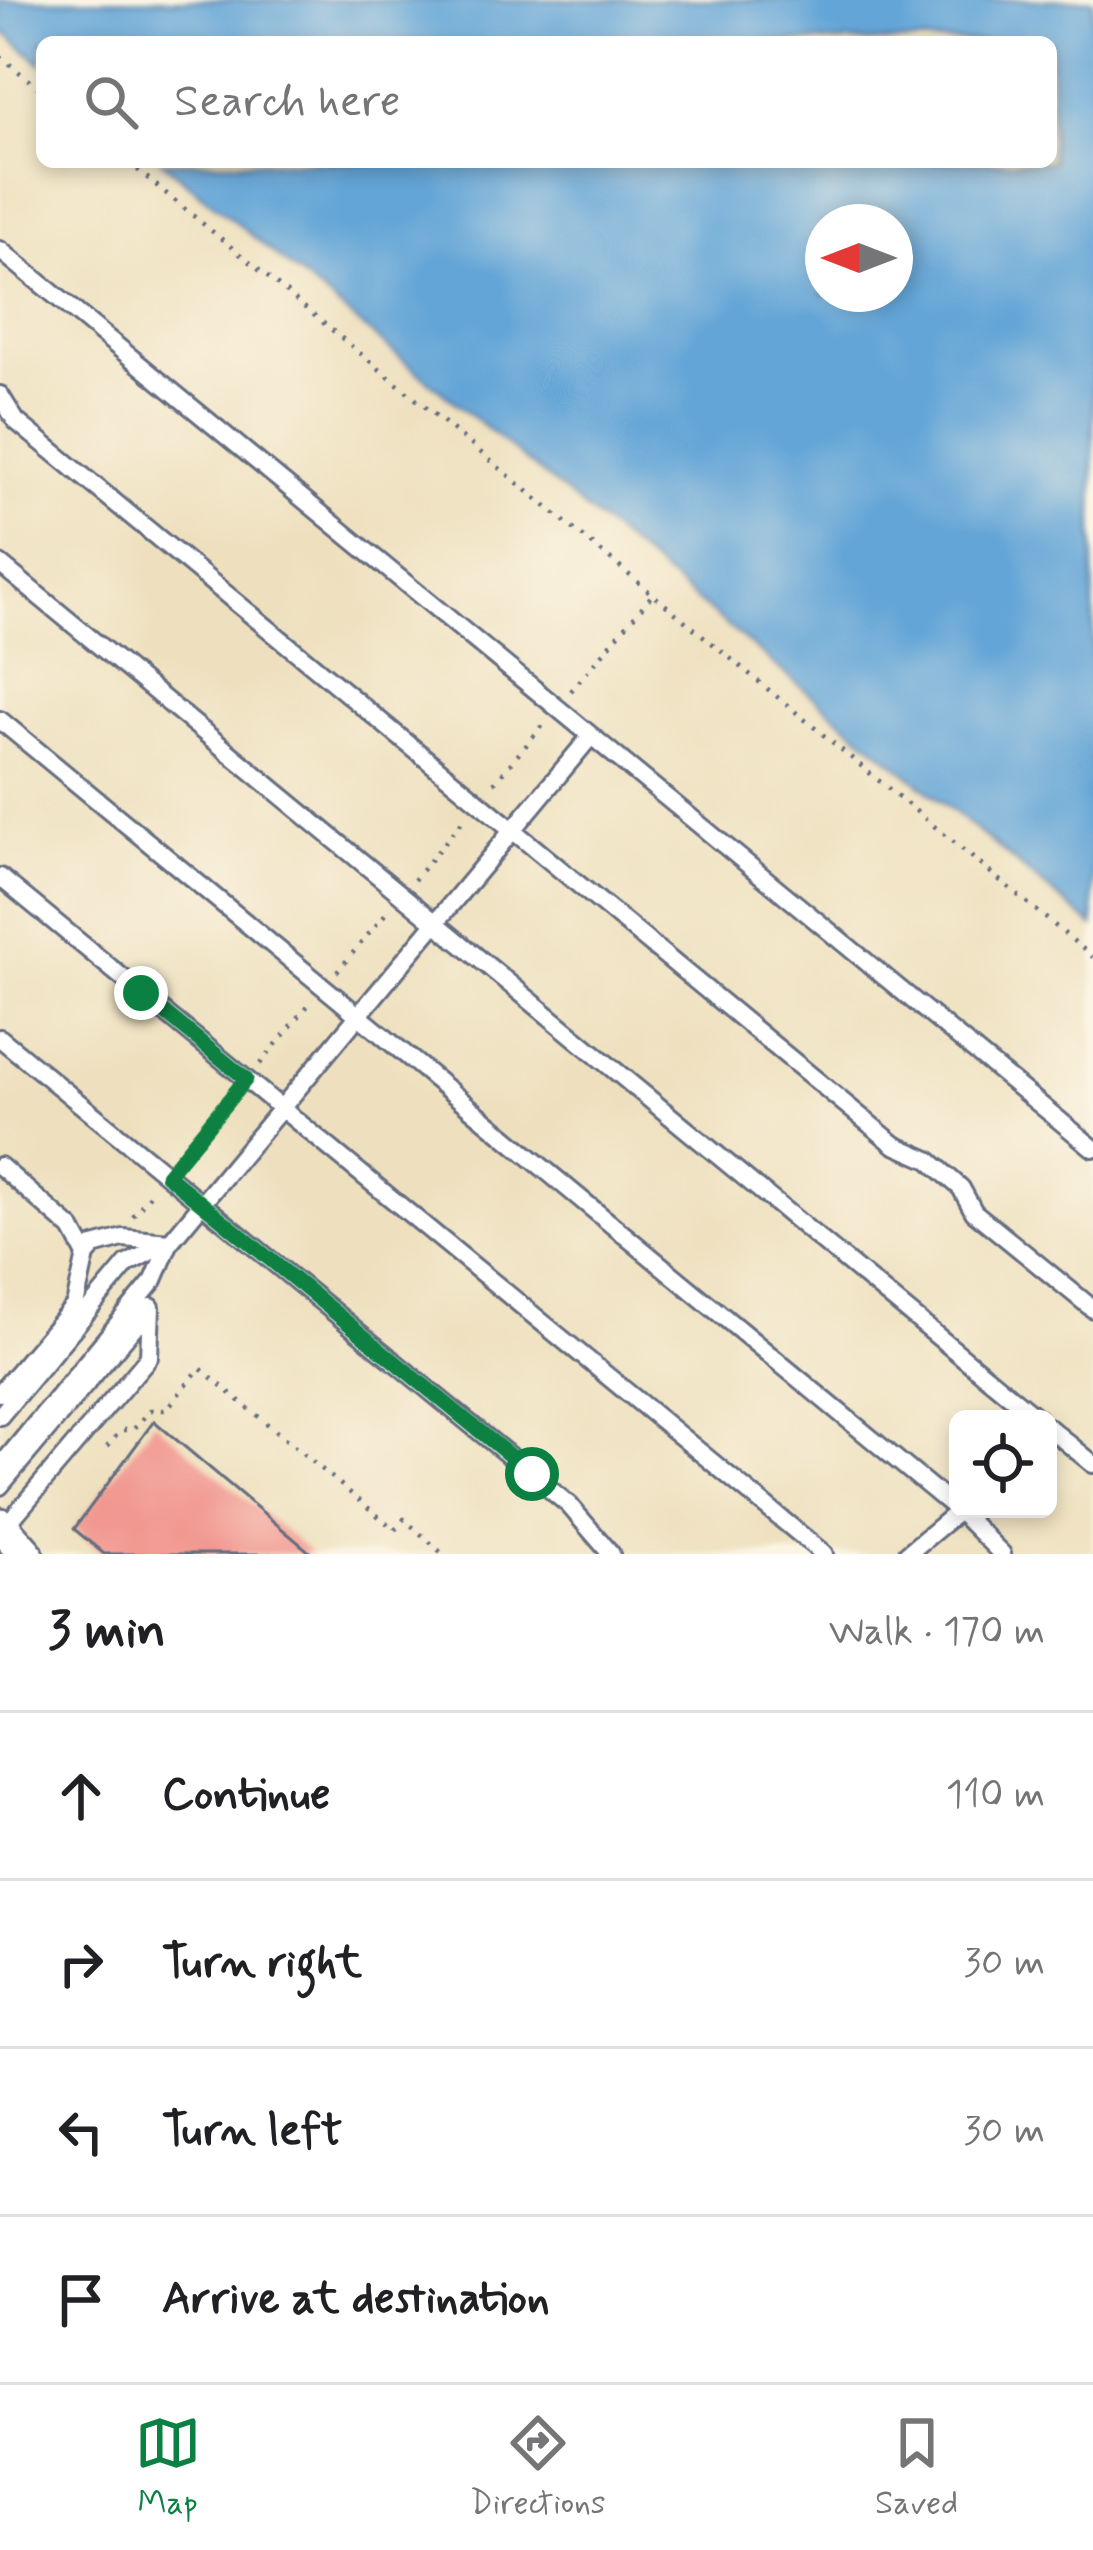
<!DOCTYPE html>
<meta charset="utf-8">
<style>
:root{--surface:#fff;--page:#f2f2f2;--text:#202124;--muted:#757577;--line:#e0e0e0;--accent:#0b8043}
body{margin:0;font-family:Mynerve,sans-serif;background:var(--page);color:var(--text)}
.controls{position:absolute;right:36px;bottom:36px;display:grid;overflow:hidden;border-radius:18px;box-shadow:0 6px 18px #0003}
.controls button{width:108px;height:108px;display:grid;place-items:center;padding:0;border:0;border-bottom:3px solid var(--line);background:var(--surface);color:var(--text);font:60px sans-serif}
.compass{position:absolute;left:805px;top:204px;width:108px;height:108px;border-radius:50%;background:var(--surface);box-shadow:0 6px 18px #0003;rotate:270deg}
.stop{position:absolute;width:36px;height:36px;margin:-27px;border:9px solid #0b8043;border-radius:50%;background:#fff}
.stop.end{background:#0b8043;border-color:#fff;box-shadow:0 3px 12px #0008}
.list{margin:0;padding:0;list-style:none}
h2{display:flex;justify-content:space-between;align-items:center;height:156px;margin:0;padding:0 48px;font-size:51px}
h2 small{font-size:39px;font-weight:400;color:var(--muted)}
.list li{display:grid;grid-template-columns:78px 1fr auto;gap:36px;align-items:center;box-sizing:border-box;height:168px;padding:0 48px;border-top:3px solid var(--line)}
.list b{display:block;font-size:45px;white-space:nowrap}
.list em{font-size:39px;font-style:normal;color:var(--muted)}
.icon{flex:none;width:66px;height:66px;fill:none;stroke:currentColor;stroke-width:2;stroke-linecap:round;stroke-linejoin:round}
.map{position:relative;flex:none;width:1093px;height:1554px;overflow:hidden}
.search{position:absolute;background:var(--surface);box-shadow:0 6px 18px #0003;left:36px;right:36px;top:36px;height:132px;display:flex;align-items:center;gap:30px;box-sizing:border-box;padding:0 42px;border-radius:18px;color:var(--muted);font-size:45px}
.sheet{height:828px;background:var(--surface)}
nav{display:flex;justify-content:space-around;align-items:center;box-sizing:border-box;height:168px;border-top:3px solid var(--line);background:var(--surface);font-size:33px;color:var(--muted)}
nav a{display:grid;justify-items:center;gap:6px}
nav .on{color:var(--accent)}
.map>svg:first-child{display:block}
.water{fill:#63a5d7;stroke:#3f6a9a;stroke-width:3;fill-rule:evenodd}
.building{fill:#f19991}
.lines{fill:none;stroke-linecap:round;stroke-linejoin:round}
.lane-casing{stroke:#656d80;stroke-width:22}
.street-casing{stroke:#656d80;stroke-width:39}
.path{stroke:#656d80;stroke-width:4.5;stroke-dasharray:3 9;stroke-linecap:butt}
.lane{stroke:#fff;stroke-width:16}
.street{stroke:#fff;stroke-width:33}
.route{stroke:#0b8043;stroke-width:15}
</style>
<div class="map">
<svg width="1093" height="1554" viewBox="0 0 1093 1554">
<rect width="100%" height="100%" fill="#fcf5e5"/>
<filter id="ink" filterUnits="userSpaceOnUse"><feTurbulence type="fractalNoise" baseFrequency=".00833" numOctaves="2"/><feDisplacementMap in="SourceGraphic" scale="24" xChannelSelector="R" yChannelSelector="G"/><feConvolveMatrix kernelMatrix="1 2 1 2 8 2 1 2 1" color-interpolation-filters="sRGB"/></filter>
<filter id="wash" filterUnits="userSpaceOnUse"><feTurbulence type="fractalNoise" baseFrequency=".004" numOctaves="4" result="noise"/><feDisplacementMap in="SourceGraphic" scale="48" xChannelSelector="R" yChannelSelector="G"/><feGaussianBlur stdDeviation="2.7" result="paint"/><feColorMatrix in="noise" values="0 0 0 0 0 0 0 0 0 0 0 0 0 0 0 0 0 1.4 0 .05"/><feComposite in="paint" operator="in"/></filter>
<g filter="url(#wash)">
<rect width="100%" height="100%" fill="#eee0be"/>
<!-- water -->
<path class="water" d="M0,0H1093V926L162,162H1051V42H42V64L0,29ZM823,222H895V294H823Z"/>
<g id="blocks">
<!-- building -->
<path class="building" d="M154,1421L312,1554H104L74,1529Z"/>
</g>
</g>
<g filter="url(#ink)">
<use href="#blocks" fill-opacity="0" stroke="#656d80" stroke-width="3"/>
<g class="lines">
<defs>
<path id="lane" d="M0,250L1093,1148
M0,395L16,421L895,1145L929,1160L961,1188L974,1212L1093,1309
M0,564L1038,1419
M0,720L959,1511L1002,1554
M0,877L824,1554
M0,1038L569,1505L611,1554
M0,1166L72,1229L86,1255
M0,1393L75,1305L86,1255L94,1246L123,1238L170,1242
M0,1416L127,1264L169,1242
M1048,1427L1093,1464
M0,1467L154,1280L170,1242L591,736
M0,1486L150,1308
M3,1529L149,1357L151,1307
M907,1554L961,1509"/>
<path id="street" d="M0,1525L26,1554"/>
</defs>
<!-- lane casing -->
<use href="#lane" class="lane-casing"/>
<!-- street casing -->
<use href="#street" class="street-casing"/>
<!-- path -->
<path class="path" d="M0,56L42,91
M128,162L1093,957
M571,691L653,594
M494,783L545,723
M414,880L464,819
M337,972L387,912
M260,1064L310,1003
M183,1156L233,1096
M133,1216L152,1192
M107,1447L121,1430H133L150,1410H166L200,1368L395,1530L404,1519L443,1554"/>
<!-- lane -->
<use href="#lane" class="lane"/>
<!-- street -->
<use href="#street" class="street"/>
</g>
</g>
<g class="lines" filter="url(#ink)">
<!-- route -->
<path class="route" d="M141,993L246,1079L167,1175L532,1474"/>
</g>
</svg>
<div class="controls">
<button><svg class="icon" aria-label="locate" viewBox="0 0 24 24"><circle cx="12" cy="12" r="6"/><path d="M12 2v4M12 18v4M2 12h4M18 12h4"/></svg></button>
</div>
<svg class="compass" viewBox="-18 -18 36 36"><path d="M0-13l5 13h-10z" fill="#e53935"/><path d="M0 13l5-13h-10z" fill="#757577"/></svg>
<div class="stop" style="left:532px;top:1474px"></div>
<div class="stop end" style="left:141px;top:993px"></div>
<div class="search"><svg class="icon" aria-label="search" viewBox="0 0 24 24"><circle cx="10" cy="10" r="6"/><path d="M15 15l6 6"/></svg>Search here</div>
</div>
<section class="sheet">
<h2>3 min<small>Walk · 170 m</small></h2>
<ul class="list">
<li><svg class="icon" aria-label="ahead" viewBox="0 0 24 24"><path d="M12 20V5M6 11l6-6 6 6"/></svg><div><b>Continue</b></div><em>110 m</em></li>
<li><svg class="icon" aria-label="right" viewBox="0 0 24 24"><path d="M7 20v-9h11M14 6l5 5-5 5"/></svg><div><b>Turn right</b></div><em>30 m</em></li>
<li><svg class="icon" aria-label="left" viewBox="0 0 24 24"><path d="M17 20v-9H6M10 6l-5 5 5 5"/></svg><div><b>Turn left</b></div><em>30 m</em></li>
<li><svg class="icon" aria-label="arrive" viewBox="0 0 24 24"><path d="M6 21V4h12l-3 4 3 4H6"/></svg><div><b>Arrive at destination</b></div></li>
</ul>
</section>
<nav>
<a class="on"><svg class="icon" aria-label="map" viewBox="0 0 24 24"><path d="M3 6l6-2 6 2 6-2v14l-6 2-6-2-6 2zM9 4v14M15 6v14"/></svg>Map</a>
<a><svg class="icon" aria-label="directions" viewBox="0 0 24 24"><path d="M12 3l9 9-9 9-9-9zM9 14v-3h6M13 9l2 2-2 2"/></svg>Directions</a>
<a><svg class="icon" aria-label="saved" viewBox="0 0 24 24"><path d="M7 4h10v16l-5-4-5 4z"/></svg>Saved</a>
</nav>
